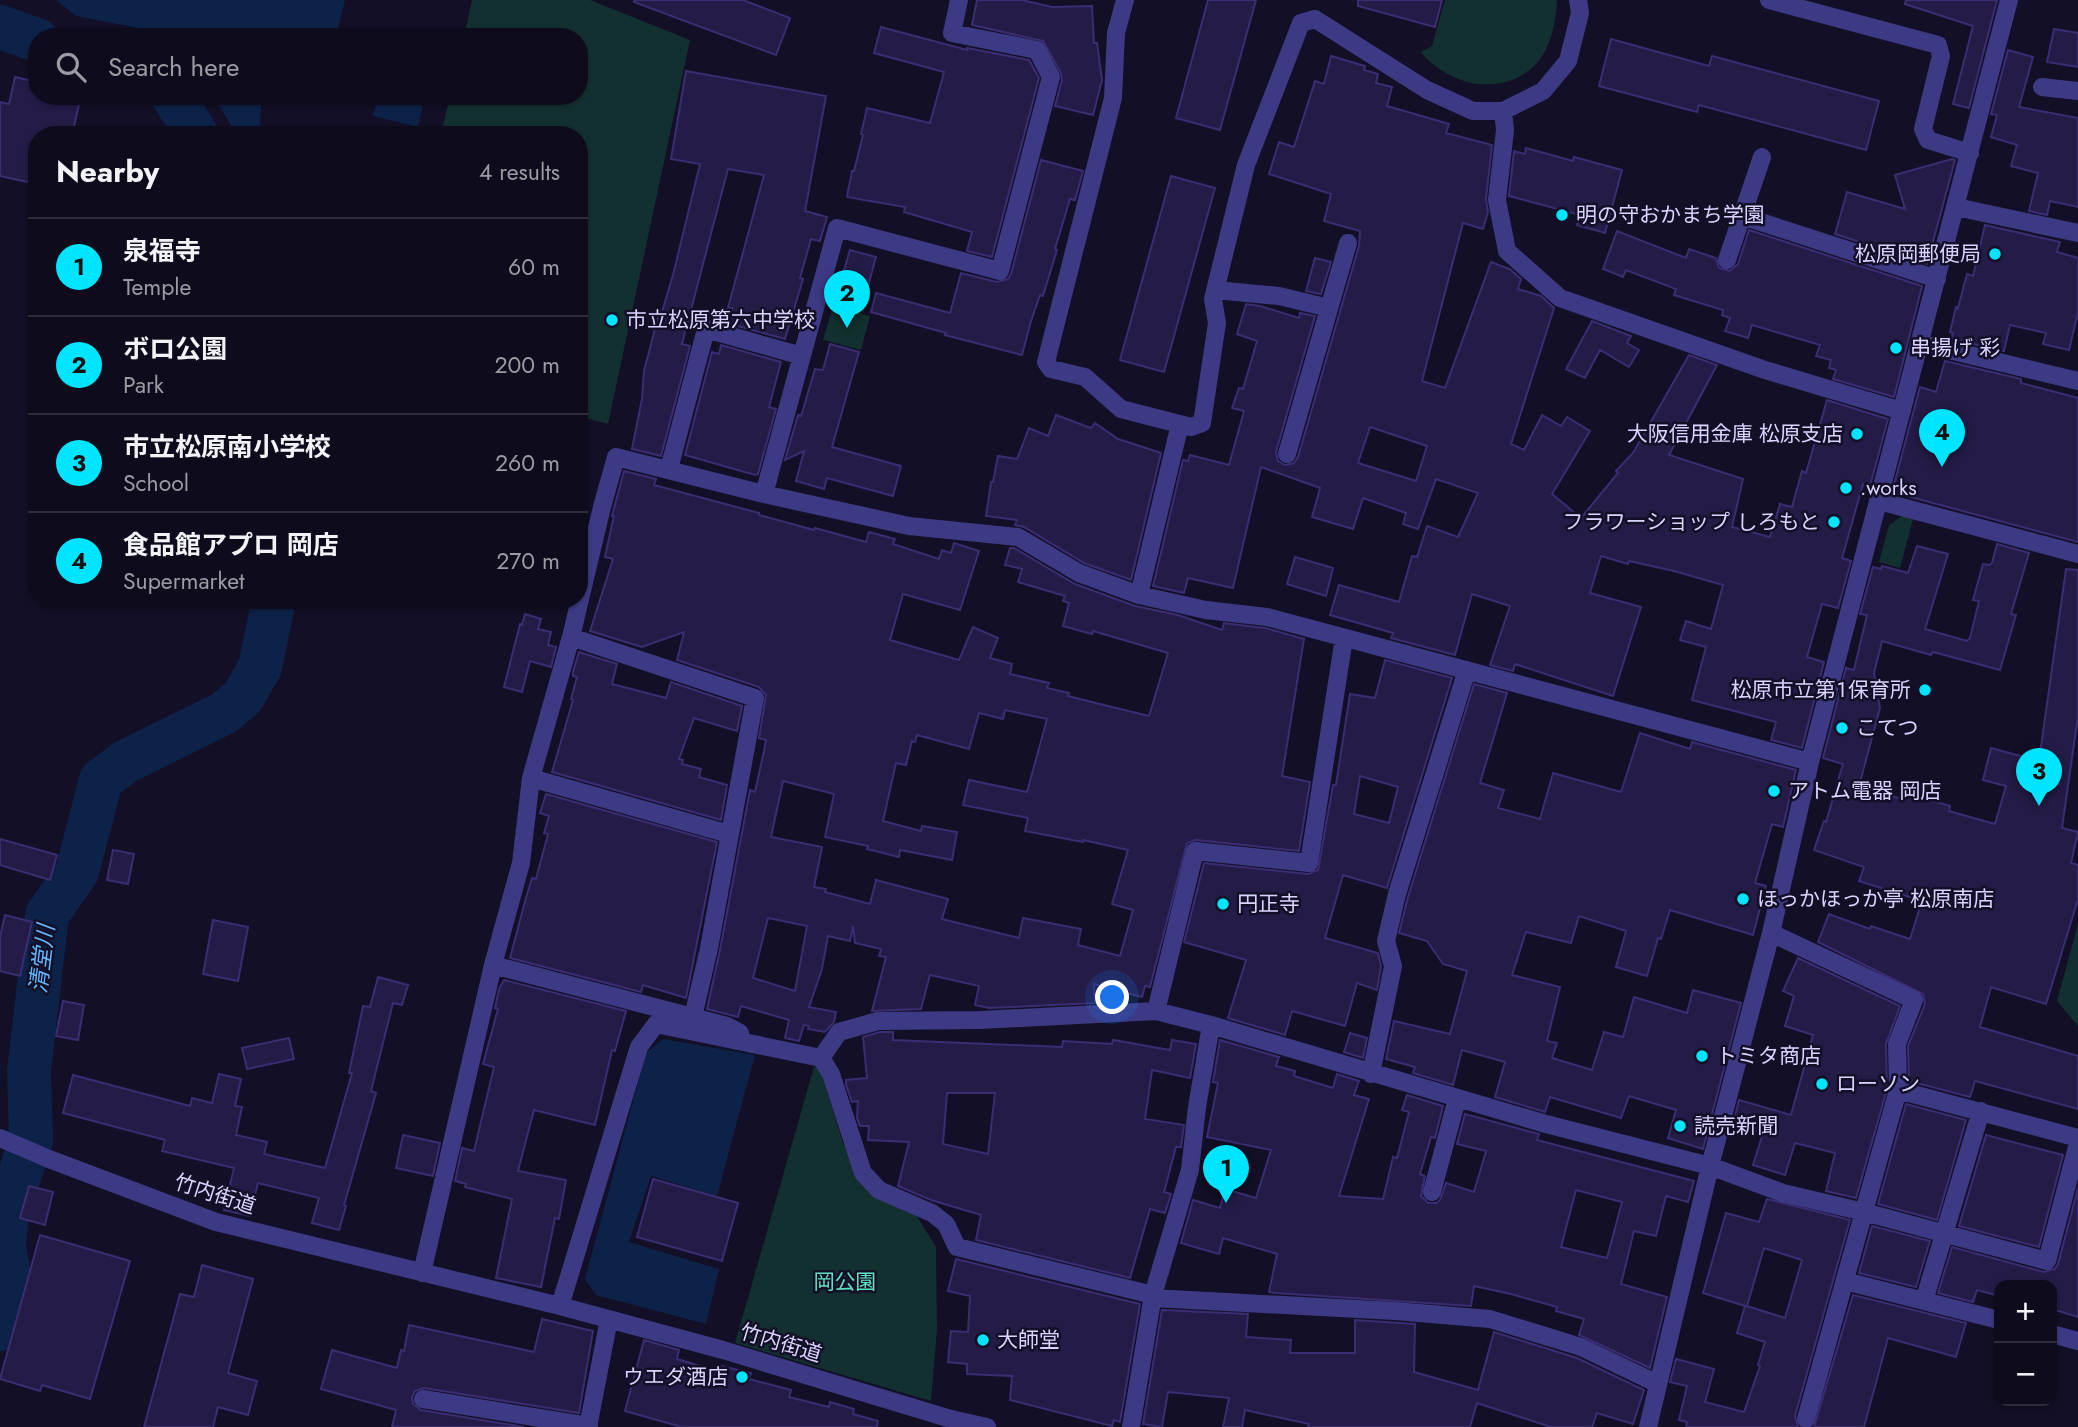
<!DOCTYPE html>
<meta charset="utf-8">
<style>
:root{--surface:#0e0b1c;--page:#1c1929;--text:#f1f3f6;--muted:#9b9ba3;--line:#2e2b3b;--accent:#00e5ff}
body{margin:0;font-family:Jost,"Noto Sans JP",sans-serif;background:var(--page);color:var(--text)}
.controls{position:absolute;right:21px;bottom:21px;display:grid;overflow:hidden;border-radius:14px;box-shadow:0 2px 5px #0004}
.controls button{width:63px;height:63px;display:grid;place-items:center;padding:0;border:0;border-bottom:2px solid var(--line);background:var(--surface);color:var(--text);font:35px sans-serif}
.you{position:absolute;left:1113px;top:998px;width:24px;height:24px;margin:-18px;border:5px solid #fff;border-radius:50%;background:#1a73e8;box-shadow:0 0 0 10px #1a73e833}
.badge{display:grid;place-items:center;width:46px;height:46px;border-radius:50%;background:var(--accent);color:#111;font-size:23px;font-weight:700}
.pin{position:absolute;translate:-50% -58px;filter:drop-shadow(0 2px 4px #0008)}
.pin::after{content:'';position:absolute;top:37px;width:24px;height:21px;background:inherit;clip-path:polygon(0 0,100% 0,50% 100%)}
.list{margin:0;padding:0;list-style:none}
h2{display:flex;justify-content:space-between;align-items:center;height:91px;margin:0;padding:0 28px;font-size:30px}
h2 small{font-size:23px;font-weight:400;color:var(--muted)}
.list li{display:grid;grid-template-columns:46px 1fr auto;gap:21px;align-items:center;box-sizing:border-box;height:98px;padding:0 28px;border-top:2px solid var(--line)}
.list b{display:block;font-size:26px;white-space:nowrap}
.list p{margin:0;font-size:23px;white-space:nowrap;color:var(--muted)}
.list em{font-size:23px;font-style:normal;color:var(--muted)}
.icon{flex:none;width:38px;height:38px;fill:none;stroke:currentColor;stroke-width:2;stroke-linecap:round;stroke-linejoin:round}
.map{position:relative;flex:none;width:2078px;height:1427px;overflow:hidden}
.search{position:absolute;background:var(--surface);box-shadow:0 2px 5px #0004;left:28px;top:28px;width:560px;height:77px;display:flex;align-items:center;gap:18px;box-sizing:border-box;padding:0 24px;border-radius:28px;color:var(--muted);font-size:26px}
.panel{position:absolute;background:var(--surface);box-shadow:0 2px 5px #0004;left:28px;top:126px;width:560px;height:483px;border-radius:28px}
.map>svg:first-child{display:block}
.green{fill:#12302f}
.water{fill:#0c2248}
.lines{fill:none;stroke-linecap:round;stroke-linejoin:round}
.river{stroke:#0c2248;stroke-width:44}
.building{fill:#241b47;stroke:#3b2d73;stroke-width:2;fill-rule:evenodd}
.minor{stroke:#3d3a85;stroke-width:18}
.poi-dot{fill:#00e5ff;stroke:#130f26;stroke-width:2.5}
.labels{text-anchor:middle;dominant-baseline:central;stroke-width:5;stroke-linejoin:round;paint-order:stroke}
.poi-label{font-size:21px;fill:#d9d4ff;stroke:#130f26;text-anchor:start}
.street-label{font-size:21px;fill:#d9d4ff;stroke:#130f26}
.park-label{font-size:21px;fill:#5fe0c0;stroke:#130f26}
.water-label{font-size:23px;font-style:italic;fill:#62b6ff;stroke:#130f26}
</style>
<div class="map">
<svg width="2078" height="1427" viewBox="0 0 2078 1427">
<rect width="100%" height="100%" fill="#130f26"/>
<!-- green -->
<path class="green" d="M472,0H590L690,40L608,424L579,416V135H441L450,96H579V37H464Z
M1445,0H1557C1556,22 1551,49 1535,65C1501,98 1449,86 1421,52L1432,46Z
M833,306L870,316L861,350L823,340Z
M1902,516L1913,519L1900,568L1879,562L1889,525Z
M2078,924V1026L2057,1001Z
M814,1067L820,1068L843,1143L859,1177L876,1197L915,1213L936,1247L937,1329L931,1401L735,1343Z"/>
<!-- water -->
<path class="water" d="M56,0H345L336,37H160L154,31L76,16Z
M213,96H262L259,135H242L232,127Z
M378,96H425L418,127L373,116Z
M663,1039L755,1055L717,1196L651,1176L629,1242L719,1269L706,1324L596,1295L585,1279L646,1053Z"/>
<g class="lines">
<!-- river -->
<path class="river" d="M0,27L37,40
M173,96L197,135
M0,1329L11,1287L4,1246L7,1214L31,1140L29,1071L47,915L77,872L101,780L125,762L224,713L243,697L260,667L274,600"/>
</g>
<!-- building -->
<path class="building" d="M634,0H743L790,18L776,55L634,2Z
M977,0H1022L1052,7L1092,6L1094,43H1097L1102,80L1093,115L1055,106L1062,80L1061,73L1043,41L972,25Z
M1208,0H1256L1220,130L1176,118Z
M1358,0H1442L1435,27L1358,6Z
M1906,0H1997L1969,108L1953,104L1973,26L1905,4Z
M881,27L967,50V48L1029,60L1039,78L992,257L967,251L972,232L904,212L905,207L847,197L852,171H854L863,135L861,134L867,108L930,123L944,72L874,53Z
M2054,29L2078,33V67L2047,62Z
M1611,39L1709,66L1712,56L1879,101L1866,150L1699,105L1697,112L1599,86Z
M2008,50L2033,57L2019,107L2078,118V207L2050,201L2047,215L2029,211L2038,173L2011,166L2017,145L1991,137L1997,115L1991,114Z
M1331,56L1365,66L1364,70L1378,74L1376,83L1392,87L1387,106L1449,124L1446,133L1492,145L1486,199L1488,212L1483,229L1463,223L1422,381L1445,388L1491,262L1510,269L1521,279L1518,289L1541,296L1554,308L1511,444L1524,450L1542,415L1561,426L1567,417L1590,431L1552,494L1581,518L1618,473L1616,471L1633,453L1689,355L1717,365L1669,455L1743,479L1732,527L1770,537L1780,504L1792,507L1802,471L1806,473L1827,400L1888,419L1870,486L1863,484L1842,558L1851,561L1838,608L1822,604L1807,657L1824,662L1802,748L1771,740L1776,722L1692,700L1706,647L1680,640L1686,621L1711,629L1723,585L1674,571L1629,561L1628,564L1601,556L1590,593L1641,607L1613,696L1515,664L1513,671L1490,665L1510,606L1472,594L1455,655L1391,638L1393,633L1330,615L1339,585L1399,602L1412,556L1417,557L1427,526L1458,537L1478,493L1436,479L1418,529L1403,524L1406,513L1363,498L1353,529L1312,517L1320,488L1261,467L1233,588L1188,578L1184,593L1153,586L1183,460L1188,461L1190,455L1229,465L1244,411L1232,408L1239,388L1243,389L1257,341L1237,334L1246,304L1260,306L1299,318L1300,313L1315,316L1276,452L1278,461L1285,465L1294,463L1298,457L1359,246L1360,231L1324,221L1331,194L1269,174L1279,142L1294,147L1315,81L1324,84ZM1370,427L1427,446L1416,481L1358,463Z
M686,71L826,96L805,211L827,217L820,241L811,239L800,278L803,279L785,339L727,323L732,308H728L764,175L728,169L682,344L690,346L661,456L632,449L642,399L644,371L659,314L661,315L673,275L700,164L671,159Z
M15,77L37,82V96H81L72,135H37V184L0,176V102L9,104Z
M1526,148L1573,161L1574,157L1622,170L1605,233L1577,225L1580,215L1509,196L1514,151L1525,154Z
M1952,159L1955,160L1927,264L1835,234L1847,192L1905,209L1895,175Z
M1041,160L1083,171L1075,200L1070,199L1055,249L1057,250L1043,296L1040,295L1031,321L1022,355L945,335L946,333L871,312L876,293L950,313L961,273L997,282L1008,279L1011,274Z
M1171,176L1215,188L1164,372L1120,360Z
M1985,225L2060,242L2057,252L2078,258V312L2069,350L2043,344L2046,333L2010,325L2004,351L1951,339L1953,333L1950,332L1956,307L1958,308L1967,274L1973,276Z
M1749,230L1922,286L1894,397L1833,379L1836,370L1829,368L1831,360L1816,356L1820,345L1752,325L1748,338L1725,331L1730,318L1722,315L1723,310L1674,295L1676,289L1626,270L1623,277L1603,269L1617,231L1686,258L1689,249L1716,258L1719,268L1730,271L1738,264Z
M850,250L876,257L863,305L836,297Z
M1315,258L1331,262L1321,294L1306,291Z
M1592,321L1631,336L1627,343L1639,350L1629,367L1600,350L1585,378L1566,369Z
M830,344L859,352L832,447L901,466L893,496L827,478L824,489L796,481L804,451L785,460L798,415L801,416L815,369L823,370Z
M721,345L781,362L769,407L776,409L758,474L755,475L685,455L712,352L719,354Z
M1945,361L2021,379V383L2078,398V542L1892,492L1920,387L1936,392Z
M1056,415L1091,428L1095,423L1118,439L1161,453L1131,580L1084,563L1024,527L1015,525L1017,520L986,516L991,482H993L998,456L1017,459L1029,428L1048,436Z
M624,471L656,479L654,485L759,513V515L814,530L815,528L866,542L869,532L895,539L893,544L939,559L942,550L951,553L954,543L979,551L960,610L903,594L890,640L959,660L973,627L998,638L990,658L1012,664L1010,674L1049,683L1047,688L1069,693L1068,696L1108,706L1149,716L1168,653L1093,631L1092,634L1063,626L1069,603L1063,601L1065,596L1018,582L1022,569L1005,565L1010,548H1014L1075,584L1135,606L1178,615L1222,630L1224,623L1265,628L1304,639L1282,776L1310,782L1299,851L1196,840L1187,843L1150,987L1145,986L1142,997L1094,984L1095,1003L989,1008L975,1005L979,986L930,975L921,1009L872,1011L886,957L879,956L881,949L855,943L853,926L850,941L828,936L822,969L809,1007L836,1012L834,1022L825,1032L808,1029L809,1026L804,1025L799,1041L785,1038L789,1020L741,1006L738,1017L707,1009L720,950L750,790L755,792L764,751L766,740L759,738L766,695L759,687L677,660L684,632L642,647L590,631L613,559L605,557L614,516H612ZM1005,710L1047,719L1027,792L969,780L963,805L1028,818L1025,831L1083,842V840L1128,850L1112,904L1133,910L1120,956L1078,945L1081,929L1023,918L1019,938L942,919L948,899L876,880L870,904L825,892L826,889L814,887L822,847L771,837L783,781L834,794L825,837L868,846L867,849L899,857L900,850L952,860L957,832L922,826L921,831L883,821L896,763L906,765L912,741L915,742L917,735L969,749L979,713L1003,719ZM768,918L807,926L795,991L753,978Z
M1997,544L2029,553L2011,614L2016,615L2000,670L1933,652L1931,655L1882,641L1874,673L1880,708L1859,786L1902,799L1904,792L1950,806L1949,811L1995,824L2006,786L1983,780L1991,748L2039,761L2066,569L2078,570V716L2062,828L2078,832L2071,863L2078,865V899L2046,1004L1991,987L1980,1027L2078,1056V1109L1975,1081L1970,1097L1909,1081L1908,1046L1925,1004L1923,994L1818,942L1829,914L1870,929L1871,926L1910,939L1922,901L1859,881L1864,867L1814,850L1824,821L1826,822L1843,764L1823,758L1846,668L1854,670L1867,615L1860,614L1873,567L1881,569L1882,566L1908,573L1917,546L1948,554L1925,629L1967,641L1970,638L1979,601L1973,600L1983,564L1989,565L1992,563Z
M1295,557L1333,568L1326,596L1287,584Z
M525,614L541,619L538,629L551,632L548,645L556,647L551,667L530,661L522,692L504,687L520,624L522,625Z
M579,652L617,664L612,684L666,698L671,682L742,706L737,731L694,718L679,759L683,760L682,764L701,769L699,777L727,785L721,820L552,772L573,700L571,699L577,677L573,676V672Z
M1385,660L1452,678L1387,888L1343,875L1325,938L1378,953L1381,966L1377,990L1357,983L1345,1026L1292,1011L1285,1035L1228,1018L1246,960L1184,942L1204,863L1308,874L1318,870L1333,785H1336L1350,694L1375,698ZM1360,776L1398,787L1389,823L1354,814Z
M1474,684L1507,693L1480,783L1504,790L1498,808L1540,819L1553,773L1621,792L1640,733L1690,749L1692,742L1796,770L1783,827L1772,824L1755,883L1766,886L1753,935L1670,910L1661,939L1658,938L1647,976L1616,967L1626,931L1579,916L1571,943L1526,932L1512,975L1560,987L1547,1041L1557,1043L1552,1058L1592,1070L1604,1032L1623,1037L1634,997L1687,1013L1693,990L1741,1003L1703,1149L1668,1138L1676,1110L1629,1096L1621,1118L1550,1097L1545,1112L1495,1097L1505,1062L1462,1050L1453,1085L1413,1073L1415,1067L1386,1059L1394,1021L1450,1034L1467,971L1443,964L1427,941L1399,933L1408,897Z
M546,794L717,842L686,998L643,985L641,992L510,958L526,898L532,878L536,879L548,834L544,833L549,816L540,813Z
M0,839L57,855L50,880L0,865Z
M113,850L134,854L128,884L107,880Z
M5,915L32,922L20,976L0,971V937Z
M213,920L248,927L238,981L203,974Z
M1798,958L1900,1006L1886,1044L1887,1089L1856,1198L1826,1191L1835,1153L1795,1143L1785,1175L1753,1165L1763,1133L1733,1124L1739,1100L1791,1115L1813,1035L1785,1026L1794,996L1783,991Z
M378,977L408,985L402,1005L393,1003L371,1091L376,1093L344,1205L346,1206L339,1230L312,1223L319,1198L258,1183L250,1216L224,1210L234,1168L162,1151L165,1140L63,1113L73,1075L190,1106L192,1098L212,1103L219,1074L241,1079L235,1106L242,1107L236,1135L267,1142L264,1154L325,1168L352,1073H349L363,1006L370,1007Z
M504,980L626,1011L615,1051L612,1050L595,1125L534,1110L518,1171L566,1180L559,1219L555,1218L541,1287L496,1278L512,1199L465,1187L466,1184L455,1181L462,1148L474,1151L494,1067L483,1064L498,1009L495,1008L499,989Z
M63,1001L84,1005L78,1040L56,1036Z
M880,1032H893V1040L1062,1047L1063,1041L1112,1044L1113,1040L1170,1050L1172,1040L1196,1044L1190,1078L1152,1070L1145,1119L1184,1125L1181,1147H1176L1164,1192L1171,1194L1165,1213L1150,1209L1130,1278L976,1240L981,1215L931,1200L898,1186L909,1142L868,1140L869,1126H860L857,1118L858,1101L852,1102L846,1085V1080L867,1078L863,1037ZM947,1093H995L988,1154L943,1144Z
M1350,1033L1367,1038L1363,1058L1344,1052Z
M289,1038L294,1059L247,1069L242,1048Z
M1220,1040L1279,1057L1276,1066L1295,1071L1294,1076L1333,1088L1337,1074L1359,1081L1354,1095L1369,1099L1339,1196L1383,1199L1393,1157L1397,1158L1409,1112L1402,1110L1407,1095L1443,1106L1435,1138L1431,1137L1420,1174L1425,1176L1421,1196L1428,1203H1436L1440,1200L1446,1183L1474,1192L1486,1151L1457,1144L1465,1114L1539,1134L1537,1140L1694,1181L1688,1202L1666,1196L1656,1236L1634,1231L1621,1284L1667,1297L1650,1368L1579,1335L1584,1319L1556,1311L1557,1307L1511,1294L1474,1286L1471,1306L1276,1293L1269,1292L1277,1254L1223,1238L1219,1254L1181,1243L1193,1200L1220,1208L1225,1189L1256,1198L1271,1150L1207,1137L1218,1083L1213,1082ZM1576,1190L1622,1202L1607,1258L1561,1247Z
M1906,1104L1966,1120L1937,1220L1878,1204Z
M403,1135L440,1143L433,1176L396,1168Z
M1986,1135L2063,1155L2039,1247L1959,1226Z
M653,1179L738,1203L722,1261L637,1237Z
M29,1186L53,1192L45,1225L20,1218Z
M2078,1188V1317L2052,1309V1285H1999V1296L1977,1290L1973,1302L1938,1293L1952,1247L2044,1272L2055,1269L2058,1264Z
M1767,1199L1850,1220L1795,1416L1798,1427H1686L1687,1422L1679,1420L1687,1386L1670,1382L1676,1359L1714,1369L1705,1402L1744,1412L1760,1366L1758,1365L1765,1342L1737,1333L1745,1306L1703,1293L1726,1213L1759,1222ZM1764,1248L1802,1260L1785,1318L1747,1306Z
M1872,1226L1930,1241L1916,1287L1859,1273Z
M40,1235L130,1261L90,1399L42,1385L40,1391L0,1379Z
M956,1259L1140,1304L1120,1422L1114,1420L1112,1426L1010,1400L1012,1376L967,1374V1364L948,1362L951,1331L968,1332L970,1296L948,1291Z
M202,1265L253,1279L228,1373L257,1381L248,1415L218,1407L213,1427H144L180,1294L194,1297Z
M1853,1295L1966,1323L1956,1357L1888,1338L1864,1427H1814Z
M1162,1310L1248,1314L1246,1337L1291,1340L1290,1353H1355V1320L1415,1324L1414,1372L1478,1390L1494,1332L1577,1358L1644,1390L1633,1424L1597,1413L1592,1427H1551L1477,1403L1470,1427H1308L1309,1424L1245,1410L1242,1427H1223L1229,1398L1168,1392L1162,1427L1143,1424Z
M542,1319L593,1331L579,1413L424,1388L415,1391L412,1397L413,1404L421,1410L524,1427H392L396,1410L321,1389L332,1350L397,1368L401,1350L404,1351L409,1325L534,1352Z
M644,1340L679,1350L677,1359L720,1372L721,1366L751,1373L749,1379L791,1390L789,1397L829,1407L830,1402L854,1409L853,1414L878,1421L877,1427H682L625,1411Z"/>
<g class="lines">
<!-- minor -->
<path class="minor" d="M1125,0L1116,33L1113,98L1046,362L1051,369L1085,377L1121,409L1191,427L1202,423L1217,323L1213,299L1246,165L1301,23L1315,19L1427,90L1473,111H1503L1543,91L1568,61L1580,13L1578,0
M1769,0L1938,45L1941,56L1923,129L1928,140L1970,153
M2042,87L2078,91
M1503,111L1505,130L1497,200L1507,251L1560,298L1765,370L1902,411
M1956,207L2078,233
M1742,216L1937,279
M1727,260L1762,157
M1215,290L1279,296L1329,308
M1920,343L2078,381
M1287,454L1348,243
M669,469L706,329L802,356
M764,494L837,228L1000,271L1051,77L1037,50L952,33L959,0
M1879,501L2078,554
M1139,595L1180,424
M571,637L755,698L709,948L693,1017
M531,778L729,834
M1771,933L1914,1000L1897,1044L1898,1090L1806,1419
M493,965L727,1026L740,1033
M1156,1011L1195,851L1309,863L1344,638
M821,1058L839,1032L878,1021L980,1020L1156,1011L1211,1025L1546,1124L1710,1166L1783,1193L1864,1212L2047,1261L2078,1143
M1371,1074L1393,966L1386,941L1397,894L1467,670
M1898,1090L2078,1138
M0,1138L49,1159L216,1222L560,1306L723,1350L951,1419L987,1427
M1432,1192L1457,1099
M422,1273L493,965L521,863L531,778L571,637L602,507L616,457L764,494L909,526L1018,537L1079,573L1139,595L1206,610L1267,617L1810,762
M1845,1281L1999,1320
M1153,1298L1395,1311L1490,1319L1581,1347L1658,1384
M1924,1301L1981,1111
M560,1306L639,1047L656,1024L821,1058L831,1074L863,1173L879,1190L932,1213L946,1224L957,1247L1153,1295
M2052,1334L2078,1341
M423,1399L589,1426
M588,1427L609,1319
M1131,1427L1153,1295L1190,1170L1197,1107L1211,1025
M1648,1427L1710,1166L1771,933L1810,762L2009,0"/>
</g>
<!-- markers -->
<g class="poi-dot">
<circle cx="1562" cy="215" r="7"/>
<circle cx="1995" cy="254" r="7"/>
<circle cx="612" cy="320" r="7"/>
<circle cx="1896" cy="348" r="7"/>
<circle cx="1857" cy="434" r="7"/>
<circle cx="1846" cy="488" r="7"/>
<circle cx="1834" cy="522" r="7"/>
<circle cx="1925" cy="690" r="7"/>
<circle cx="1842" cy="728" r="7"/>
<circle cx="1774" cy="791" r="7"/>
<circle cx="1743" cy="899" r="7"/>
<circle cx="1223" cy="904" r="7"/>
<circle cx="1702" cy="1056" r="7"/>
<circle cx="1822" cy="1084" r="7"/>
<circle cx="1680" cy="1126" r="7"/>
<circle cx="983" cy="1340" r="7"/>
<circle cx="742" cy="1377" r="7"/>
</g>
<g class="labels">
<!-- poi labels -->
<g class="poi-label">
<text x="1576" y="215">明の守おかまち学園</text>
<text x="1981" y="254" text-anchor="end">松原岡郵便局</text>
<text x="626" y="320">市立松原第六中学校</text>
<text x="1910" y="348">串揚げ 彩</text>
<text x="1843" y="434" text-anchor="end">大阪信用金庫 松原支店</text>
<text x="1860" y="488">.works</text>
<text x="1820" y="522" text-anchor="end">フラワーショップ しろもと</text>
<text x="1911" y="690" text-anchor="end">松原市立第１保育所</text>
<text x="1856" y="728">こてつ</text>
<text x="1788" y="791">アトム電器 岡店</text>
<text x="1757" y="899">ほっかほっか亭 松原南店</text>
<text x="1237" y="904">円正寺</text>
<text x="1716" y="1056">トミタ商店</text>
<text x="1836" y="1084">ローソン</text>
<text x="1694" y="1126">読売新聞</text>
<text x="997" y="1340">大師堂</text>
<text x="728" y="1377" text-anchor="end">ウエダ酒店</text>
</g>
<!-- street labels -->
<g class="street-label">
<text transform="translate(215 1194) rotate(18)">竹内街道</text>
<text transform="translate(781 1343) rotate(17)">竹内街道</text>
</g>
<!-- park labels -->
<g class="park-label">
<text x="845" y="1282">岡公園</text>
</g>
<!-- water labels -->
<g class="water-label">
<text transform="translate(42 959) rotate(-83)">清堂川</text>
</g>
</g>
</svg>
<div class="controls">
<button>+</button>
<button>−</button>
</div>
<div class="you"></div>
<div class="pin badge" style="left:1226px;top:1203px">1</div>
<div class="pin badge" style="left:847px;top:328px">2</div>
<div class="pin badge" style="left:2039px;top:806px">3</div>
<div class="pin badge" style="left:1942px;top:467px">4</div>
<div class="search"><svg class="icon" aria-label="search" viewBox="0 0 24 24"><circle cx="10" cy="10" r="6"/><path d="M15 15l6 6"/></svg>Search here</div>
<section class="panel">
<h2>Nearby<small>4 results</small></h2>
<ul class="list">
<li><span class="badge">1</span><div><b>泉福寺</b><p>Temple</p></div><em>60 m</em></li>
<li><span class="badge">2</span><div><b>ボロ公園</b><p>Park</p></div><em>200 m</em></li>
<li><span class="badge">3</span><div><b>市立松原南小学校</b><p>School</p></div><em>260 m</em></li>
<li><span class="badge">4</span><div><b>食品館アプロ 岡店</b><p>Supermarket</p></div><em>270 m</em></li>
</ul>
</section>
</div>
